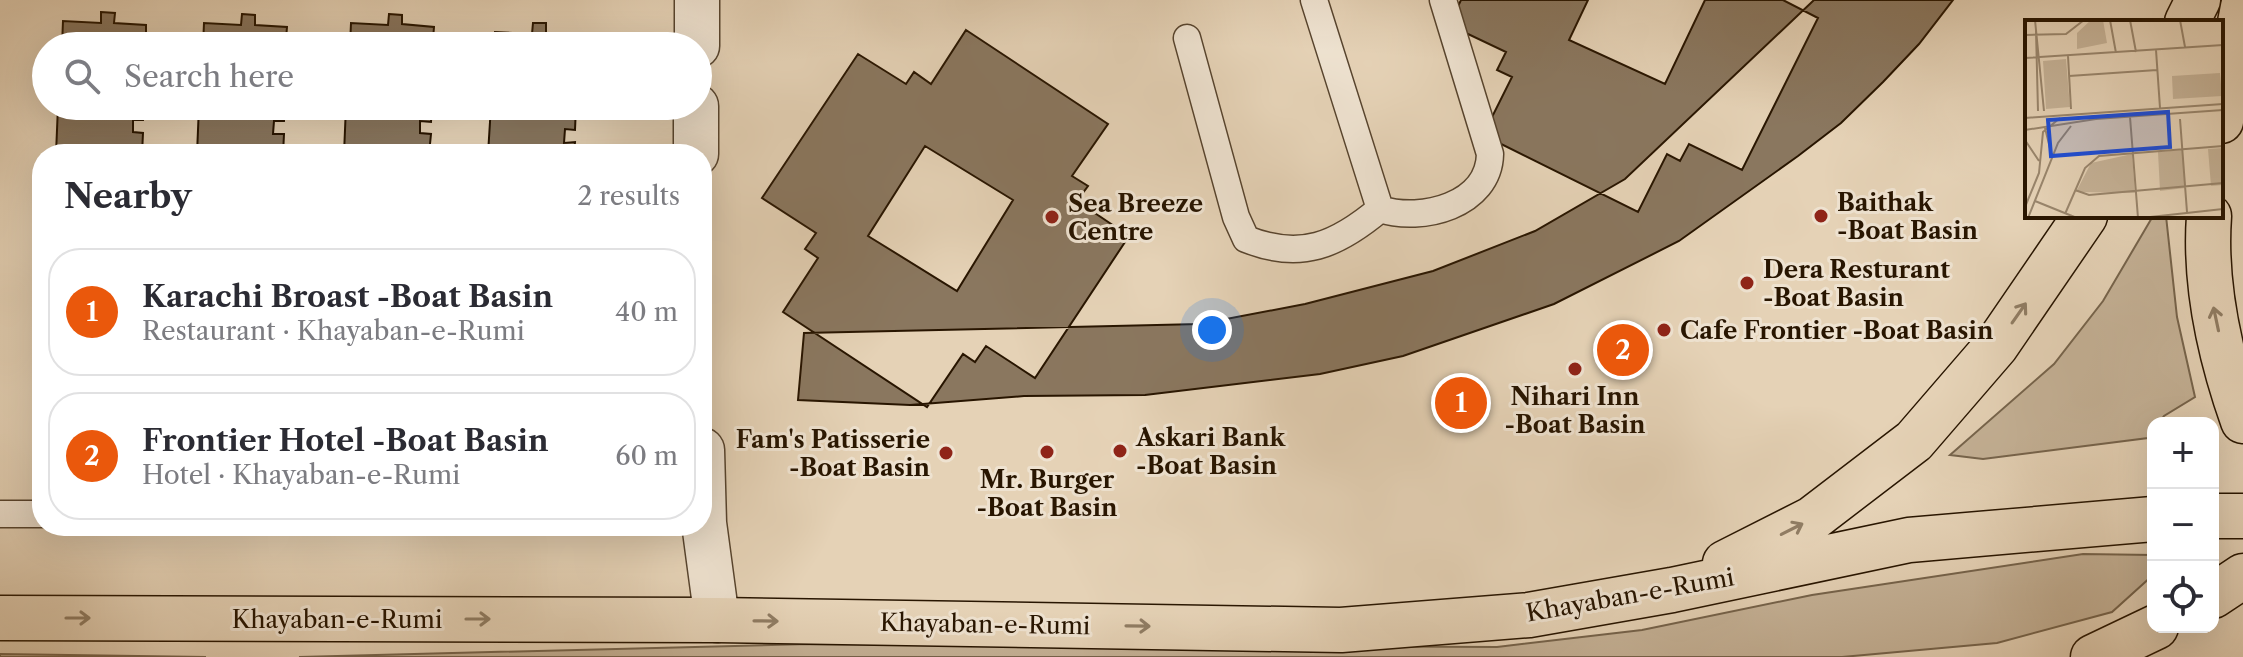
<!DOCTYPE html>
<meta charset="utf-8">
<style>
:root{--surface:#fff;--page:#f7f7f7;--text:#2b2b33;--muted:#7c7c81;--line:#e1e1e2;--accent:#ea580c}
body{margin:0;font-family:"Libre Caslon Text",serif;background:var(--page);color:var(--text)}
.controls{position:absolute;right:24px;bottom:24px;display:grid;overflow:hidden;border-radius:16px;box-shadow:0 8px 32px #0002}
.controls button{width:72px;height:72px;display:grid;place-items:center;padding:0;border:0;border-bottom:2px solid var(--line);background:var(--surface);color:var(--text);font:40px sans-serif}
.you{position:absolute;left:1212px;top:330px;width:28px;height:28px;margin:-20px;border:6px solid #fff;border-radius:50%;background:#1a73e8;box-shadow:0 0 0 12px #1a73e833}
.badge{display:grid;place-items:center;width:52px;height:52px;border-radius:50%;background:var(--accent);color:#fff;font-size:26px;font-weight:700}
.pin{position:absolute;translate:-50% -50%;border:4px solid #fff;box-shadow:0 2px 8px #0006}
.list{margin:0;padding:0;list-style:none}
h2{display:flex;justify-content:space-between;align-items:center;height:104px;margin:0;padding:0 32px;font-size:34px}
h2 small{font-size:26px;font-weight:400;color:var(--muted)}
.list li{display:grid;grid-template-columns:52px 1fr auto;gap:24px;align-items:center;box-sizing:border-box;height:128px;margin:0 16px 16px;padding:0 16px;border:2px solid var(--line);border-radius:32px}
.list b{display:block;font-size:30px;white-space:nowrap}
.list p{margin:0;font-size:26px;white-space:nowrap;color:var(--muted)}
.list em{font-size:26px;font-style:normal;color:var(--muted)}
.icon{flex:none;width:44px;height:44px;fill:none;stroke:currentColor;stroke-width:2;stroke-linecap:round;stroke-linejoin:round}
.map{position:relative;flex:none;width:2243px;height:657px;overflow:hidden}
.search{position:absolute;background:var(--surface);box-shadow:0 8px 32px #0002;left:32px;top:32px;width:680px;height:88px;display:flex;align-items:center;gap:20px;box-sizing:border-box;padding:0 28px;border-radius:44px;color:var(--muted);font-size:30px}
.panel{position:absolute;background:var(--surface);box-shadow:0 8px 32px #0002;left:32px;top:144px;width:680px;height:392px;border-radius:32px}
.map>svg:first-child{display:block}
.green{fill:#c5b297;stroke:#76644c;stroke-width:2}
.building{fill:#8a775f;stroke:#281500;stroke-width:2;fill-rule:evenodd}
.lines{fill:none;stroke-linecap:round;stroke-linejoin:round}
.lane-casing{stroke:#57442e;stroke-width:29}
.street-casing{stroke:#57442e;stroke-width:47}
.primary-casing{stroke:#281500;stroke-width:47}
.lane{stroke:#eee2d0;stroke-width:26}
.street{stroke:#eee2d0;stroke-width:44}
.primary{stroke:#e5d2b6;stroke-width:44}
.oneway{stroke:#907d64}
.poi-dot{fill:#8f2418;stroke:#eee2d0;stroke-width:3}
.labels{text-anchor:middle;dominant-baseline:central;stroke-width:6;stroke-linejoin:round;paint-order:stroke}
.poi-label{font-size:24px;font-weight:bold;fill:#281500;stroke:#eee2d0;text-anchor:start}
.street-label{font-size:24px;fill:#281500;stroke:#eee2d0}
.inset-road{fill:none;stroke:#99866d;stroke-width:2}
.view{fill:#1d4ed8;fill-opacity:0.15;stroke:#1d4ed8;stroke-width:4}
.inset-edge{fill:none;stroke:#281500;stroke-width:4}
</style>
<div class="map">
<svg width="2243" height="657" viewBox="0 0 2243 657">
<rect width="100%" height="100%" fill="#e5d2b6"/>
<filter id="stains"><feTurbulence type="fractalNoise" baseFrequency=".0025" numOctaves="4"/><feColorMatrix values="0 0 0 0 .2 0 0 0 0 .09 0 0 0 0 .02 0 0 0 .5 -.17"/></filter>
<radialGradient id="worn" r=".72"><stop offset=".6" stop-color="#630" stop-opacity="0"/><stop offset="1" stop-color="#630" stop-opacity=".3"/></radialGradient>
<!-- green -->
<path class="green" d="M2153,216H2166L2177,317L2195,397L2164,416L2159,423H2153V431L2148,438L1983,459L1950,455L2054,364L2103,301Z
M2083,554L2153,555V575L2112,612L1997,643L1842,657H299L809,644L1497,647L1642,630L1812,595Z
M0,654L206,657H0Z"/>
<!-- building -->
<path class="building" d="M1461,0H1588L1569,40L1665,84L1705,0H1783L1818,18L1742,170L1689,144L1680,161L1667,154L1638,212L1483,135L1512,77L1497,70L1506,52L1449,25Z
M1814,0H1953L1919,44L1883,82L1841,123L1798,156L1679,241L1554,304L1403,356L1320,374L1145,395L1024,396L910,405L798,400L804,333L1200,324L1305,304L1433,271L1535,231L1625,179Z
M101,12L115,13L114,23L146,25V38L138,37L137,46H62L63,21L101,23Z
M242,14L255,15V25L287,27L286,39H279L278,46H203L204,23L241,25Z
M389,14L402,15V24L434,27L433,39H425V46H350L351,23L388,25Z
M533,23H546V34L578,35L577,46H494L495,32L532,34Z
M966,30L1108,124L1072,176L1088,186L1077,201L1129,236L1035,378L986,346L975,362L963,354L927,407L783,312L818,258L805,249L816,233L762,198L858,54L906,84L914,72L931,84ZM925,146L1013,200L957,291L868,236Z
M58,106H144L143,120H133V132L143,133L142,154H56Z
M199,106H285L284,121H274L273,134H284L283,154H197Z
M346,106H432L431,122L420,121V133L431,134L429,154H344Z
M491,106H576L575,130L565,129L564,143L575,142L574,154H488Z"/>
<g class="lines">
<defs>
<path id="lane" d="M1314,0L1380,209C1422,223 1489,205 1490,154L1443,0
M1187,38L1236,217L1246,239C1301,261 1337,245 1380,209
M0,514H42"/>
<path id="street" d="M697,46V0
M696,154V106
M702,450L704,523L717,620"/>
<path id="primary" d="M2187,22L2198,0
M2221,121L2243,7
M2209,216C2204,285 2220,356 2243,421
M2213,516H2243
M1725,563L1812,519L1914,441L1996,346L2085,216
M2213,596L2243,576
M0,618L717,620L1341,630L1529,615L1672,590L1909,540L2153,519
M2093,657L2156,627"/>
</defs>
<!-- lane casing -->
<use href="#lane" class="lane-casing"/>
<!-- street casing -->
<use href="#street" class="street-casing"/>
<!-- primary casing -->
<use href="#primary" class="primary-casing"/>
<!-- lane -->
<use href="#lane" class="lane"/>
<!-- street -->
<use href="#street" class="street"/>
<!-- primary -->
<use href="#primary" class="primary"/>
</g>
<!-- one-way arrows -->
<defs><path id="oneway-shaft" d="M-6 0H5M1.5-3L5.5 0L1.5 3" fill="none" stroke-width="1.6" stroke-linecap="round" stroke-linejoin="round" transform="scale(2)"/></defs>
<g class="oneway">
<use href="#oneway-shaft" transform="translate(2019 313) rotate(-55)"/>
<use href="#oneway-shaft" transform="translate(2216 319) rotate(-102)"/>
<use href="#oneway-shaft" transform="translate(1792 529) rotate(-27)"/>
<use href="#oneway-shaft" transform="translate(78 618)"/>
<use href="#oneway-shaft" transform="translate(478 619)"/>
<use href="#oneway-shaft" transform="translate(766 621) rotate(1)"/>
<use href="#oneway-shaft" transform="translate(1138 626) rotate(1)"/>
</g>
<!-- markers -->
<g class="poi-dot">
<circle cx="1821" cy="216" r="8"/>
<circle cx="1052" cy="217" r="8"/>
<circle cx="1747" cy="283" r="8"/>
<circle cx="1664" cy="330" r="8"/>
<circle cx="1575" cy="369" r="8"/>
<circle cx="1120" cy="451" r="8"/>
<circle cx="1047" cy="452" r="8"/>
<circle cx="946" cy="453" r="8"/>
</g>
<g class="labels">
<!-- poi labels -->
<g class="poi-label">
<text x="1837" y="202">Baithak<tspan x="1837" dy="28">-Boat Basin</tspan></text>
<text x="1068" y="203">Sea Breeze<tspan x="1068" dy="28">Centre</tspan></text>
<text x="1763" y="269">Dera Resturant<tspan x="1763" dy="28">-Boat Basin</tspan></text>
<text x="1680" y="330">Cafe Frontier -Boat Basin</text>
<text x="1575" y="396" text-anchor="middle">Nihari Inn<tspan x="1575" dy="28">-Boat Basin</tspan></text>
<text x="1136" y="437">Askari Bank<tspan x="1136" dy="28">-Boat Basin</tspan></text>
<text x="930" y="439" text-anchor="end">Fam's Patisserie<tspan x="930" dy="28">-Boat Basin</tspan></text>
<text x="1047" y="479" text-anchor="middle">Mr. Burger<tspan x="1047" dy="28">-Boat Basin</tspan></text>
</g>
<!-- street labels -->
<g class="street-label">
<text transform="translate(1630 595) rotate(-10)">Khayaban-e-Rumi</text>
<text x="337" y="619">Khayaban-e-Rumi</text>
<text transform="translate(985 624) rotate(1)">Khayaban-e-Rumi</text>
</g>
</g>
<!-- overview -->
<g transform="translate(2025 20)">
<rect width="198" height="198" fill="#e5d2b6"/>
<path d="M66,0H78L82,23L52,29V13ZM41,39L45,87L21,89L18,41ZM195,53L197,76L148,79L147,56ZM198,128V165L186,166L183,129ZM157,130L160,168L135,171L133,132ZM107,134L110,173L51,172L66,143Z" fill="#c5b297"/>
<path class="inset-road" d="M10,0L19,91M85,0L91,33M105,0L111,32M155,0L160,27M11,11L13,91M0,15L41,14L59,0M131,30L135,88M43,36L46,89M0,38L198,25M44,56L132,50M105,97L113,198M0,98L198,84M155,99L162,192M20,108L26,132M0,110L71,99L198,90M0,120L14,141M50,170L64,175L198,163M10,181L52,198M0,187L14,153L18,112L35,98M40,194L60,148L74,136L198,126M3,198L33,123L46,106M116,198L198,189"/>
<path class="view" d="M143,92L145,127L26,136L23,100Z"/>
<rect width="198" height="198" class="inset-edge"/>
</g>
<rect width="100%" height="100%" filter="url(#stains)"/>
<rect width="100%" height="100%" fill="url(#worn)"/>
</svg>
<div class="controls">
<button>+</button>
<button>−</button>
<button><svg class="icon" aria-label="locate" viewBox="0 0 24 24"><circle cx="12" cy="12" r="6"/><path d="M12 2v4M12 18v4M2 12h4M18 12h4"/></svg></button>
</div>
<div class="you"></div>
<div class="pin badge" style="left:1461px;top:403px">1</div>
<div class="pin badge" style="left:1623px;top:350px">2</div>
<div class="search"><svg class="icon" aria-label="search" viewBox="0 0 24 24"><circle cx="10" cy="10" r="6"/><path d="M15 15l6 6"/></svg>Search here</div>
<section class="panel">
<h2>Nearby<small>2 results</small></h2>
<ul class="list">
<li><span class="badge">1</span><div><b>Karachi Broast -Boat Basin</b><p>Restaurant · Khayaban-e-Rumi</p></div><em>40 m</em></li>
<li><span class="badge">2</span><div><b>Frontier Hotel -Boat Basin</b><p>Hotel · Khayaban-e-Rumi</p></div><em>60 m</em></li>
</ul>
</section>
</div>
